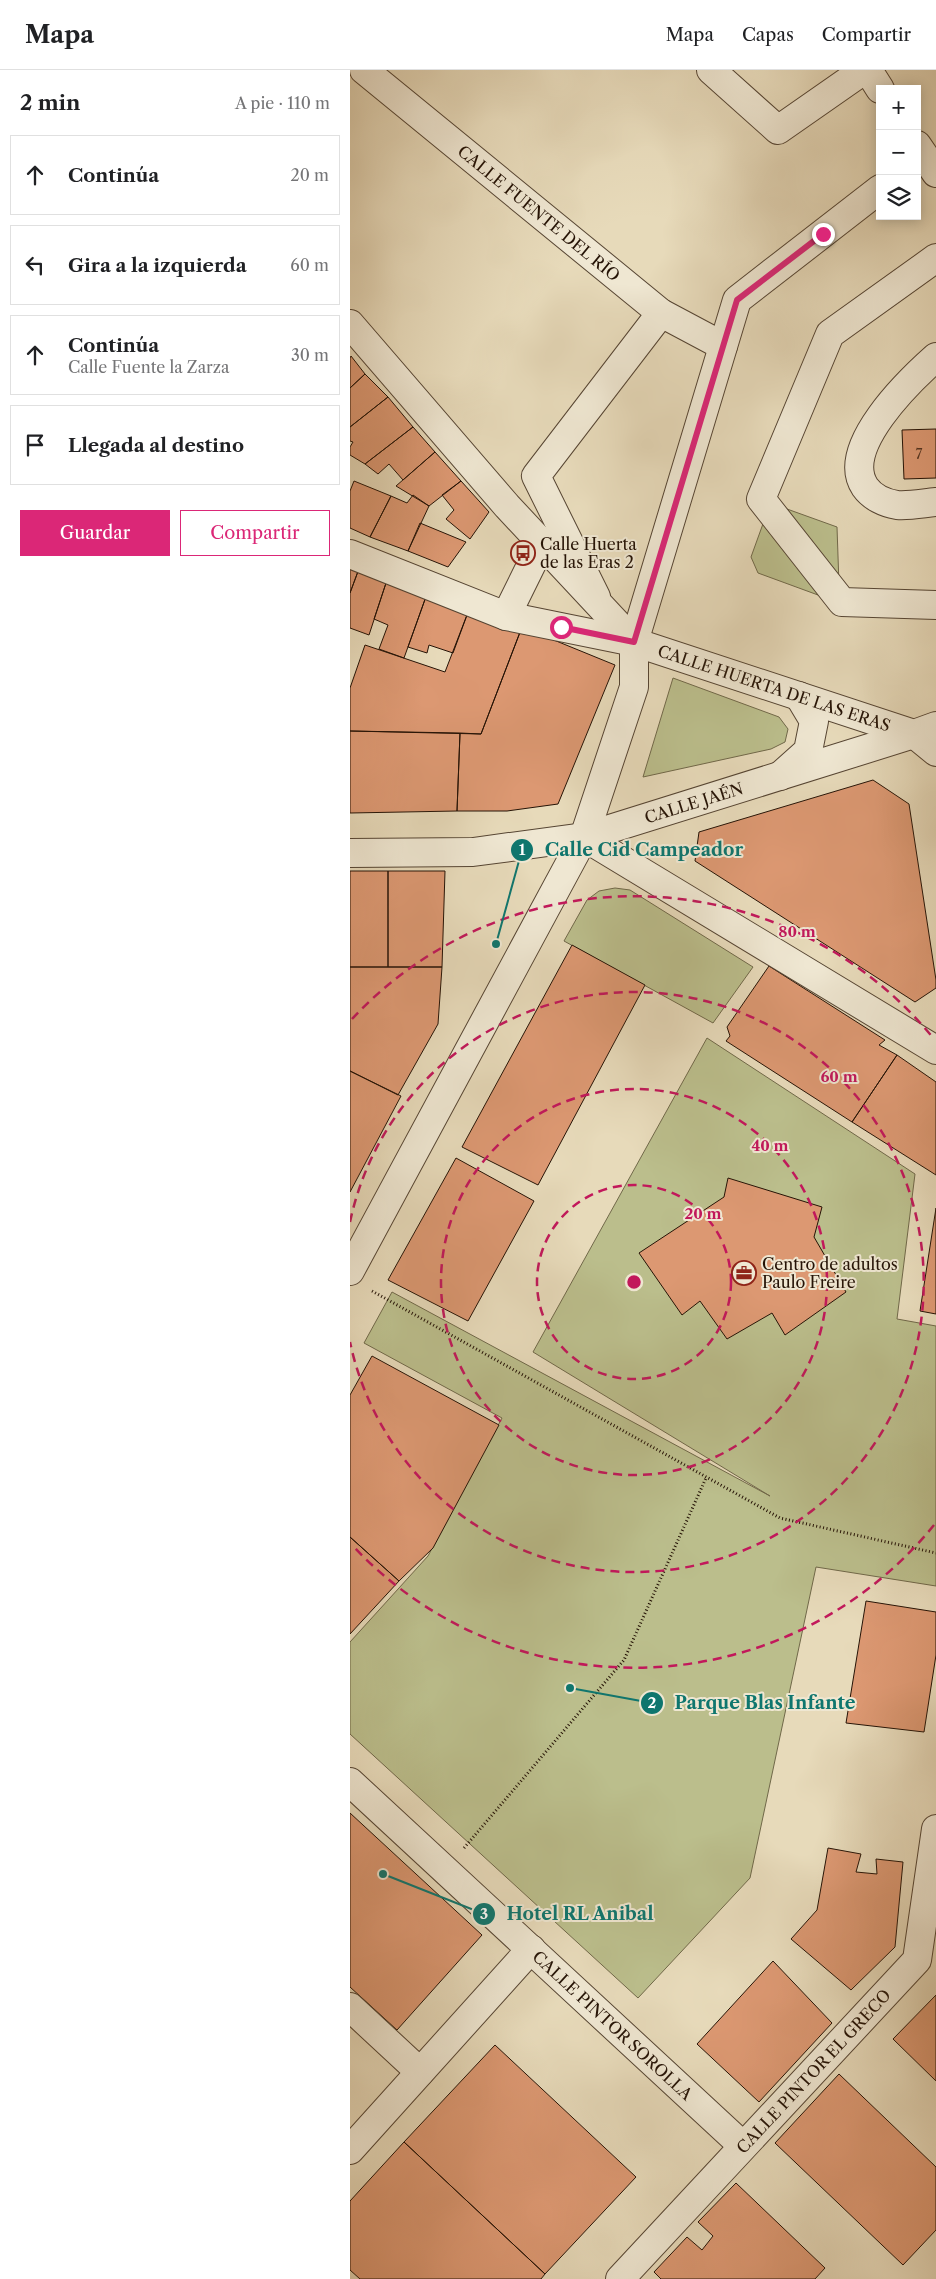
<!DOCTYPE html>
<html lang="es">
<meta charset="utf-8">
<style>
:root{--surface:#fff;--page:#f2f2f2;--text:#202124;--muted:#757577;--line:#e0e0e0;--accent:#db2777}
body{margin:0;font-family:"Libre Caslon Text",serif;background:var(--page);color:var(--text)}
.controls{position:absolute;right:15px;top:15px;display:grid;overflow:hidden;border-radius:0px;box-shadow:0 2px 12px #0003}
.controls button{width:45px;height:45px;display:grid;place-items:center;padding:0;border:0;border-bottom:1px solid var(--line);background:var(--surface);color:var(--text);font:25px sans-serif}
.stop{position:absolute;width:15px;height:15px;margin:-11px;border:4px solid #db2777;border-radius:50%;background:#fff}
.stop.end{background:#db2777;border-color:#fff;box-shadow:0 1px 5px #0008}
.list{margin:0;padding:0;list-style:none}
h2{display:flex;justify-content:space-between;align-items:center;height:65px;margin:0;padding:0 20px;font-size:21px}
h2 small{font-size:16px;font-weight:400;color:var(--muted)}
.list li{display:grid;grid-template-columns:32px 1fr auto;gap:15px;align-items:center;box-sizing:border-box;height:80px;margin:0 10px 10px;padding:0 10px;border:1px solid var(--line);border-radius:0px}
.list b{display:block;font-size:19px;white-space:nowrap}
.list p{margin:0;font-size:16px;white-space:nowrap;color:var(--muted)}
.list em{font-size:16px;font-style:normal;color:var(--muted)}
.actions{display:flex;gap:10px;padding:15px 20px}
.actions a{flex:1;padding:11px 0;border:1px solid var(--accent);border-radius:0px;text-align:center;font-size:18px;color:var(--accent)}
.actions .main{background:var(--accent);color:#fff}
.icon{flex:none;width:28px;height:28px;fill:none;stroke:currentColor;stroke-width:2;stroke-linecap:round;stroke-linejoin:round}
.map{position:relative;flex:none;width:586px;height:2209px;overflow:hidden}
header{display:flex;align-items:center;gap:30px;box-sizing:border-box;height:70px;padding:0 25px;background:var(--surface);border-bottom:1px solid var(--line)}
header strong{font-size:24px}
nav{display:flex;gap:28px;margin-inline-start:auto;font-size:18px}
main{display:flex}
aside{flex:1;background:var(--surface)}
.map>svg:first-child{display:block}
.green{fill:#bbbe8c;stroke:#706849}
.building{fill:#dc9872;stroke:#251306}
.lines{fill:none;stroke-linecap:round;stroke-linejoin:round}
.pedestrian-casing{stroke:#564533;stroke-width:30}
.minor-casing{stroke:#564533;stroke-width:30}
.tertiary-casing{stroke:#564533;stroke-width:30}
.path{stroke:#251306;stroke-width:3;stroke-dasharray:1 2.5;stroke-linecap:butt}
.pedestrian{stroke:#efe7d2;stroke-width:28}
.minor{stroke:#efe7d2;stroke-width:28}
.tertiary{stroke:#efe7d2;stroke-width:28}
.route{stroke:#db2777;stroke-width:6}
.ring{fill:none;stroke:#c2185b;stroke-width:2.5;stroke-dasharray:9 6}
.labels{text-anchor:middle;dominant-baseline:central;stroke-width:4;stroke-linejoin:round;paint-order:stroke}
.number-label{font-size:14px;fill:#533421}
.street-label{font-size:16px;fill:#251306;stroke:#efe7d2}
.poi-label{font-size:16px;fill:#251306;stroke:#efe7d2;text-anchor:start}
.centre{fill:#c2185b;stroke:#efe7d2;stroke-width:2.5}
.ring-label{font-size:15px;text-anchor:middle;font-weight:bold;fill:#c2185b;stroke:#efe7d2;stroke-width:4;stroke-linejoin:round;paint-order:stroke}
.leader{fill:none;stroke:#0f766e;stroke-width:2}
.callout-dot{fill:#0f766e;stroke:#efe7d2;stroke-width:2}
.mark-label{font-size:15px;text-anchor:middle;font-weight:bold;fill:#fff}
.callout-label{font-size:18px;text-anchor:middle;font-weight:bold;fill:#0f766e;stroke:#efe7d2;stroke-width:4;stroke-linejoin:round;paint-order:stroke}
</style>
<header>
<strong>Mapa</strong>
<nav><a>Mapa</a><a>Capas</a><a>Compartir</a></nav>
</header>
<main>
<aside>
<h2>2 min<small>A pie · 110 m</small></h2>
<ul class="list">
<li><svg class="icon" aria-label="ahead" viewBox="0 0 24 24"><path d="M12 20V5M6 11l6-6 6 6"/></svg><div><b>Continúa</b></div><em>20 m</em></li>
<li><svg class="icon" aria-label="left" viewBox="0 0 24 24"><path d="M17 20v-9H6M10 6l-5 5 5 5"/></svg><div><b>Gira a la izquierda</b></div><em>60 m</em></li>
<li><svg class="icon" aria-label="ahead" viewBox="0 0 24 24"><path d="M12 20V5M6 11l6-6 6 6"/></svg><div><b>Continúa</b><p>Calle Fuente la Zarza</p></div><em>30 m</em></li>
<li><svg class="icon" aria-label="arrive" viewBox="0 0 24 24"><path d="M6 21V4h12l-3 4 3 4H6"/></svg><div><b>Llegada al destino</b></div></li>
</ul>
<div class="actions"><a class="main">Guardar</a><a>Compartir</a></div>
</aside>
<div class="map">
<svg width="586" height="2209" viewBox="0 0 586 2209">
<rect width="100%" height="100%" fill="#e7daba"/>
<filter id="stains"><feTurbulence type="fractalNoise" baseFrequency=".004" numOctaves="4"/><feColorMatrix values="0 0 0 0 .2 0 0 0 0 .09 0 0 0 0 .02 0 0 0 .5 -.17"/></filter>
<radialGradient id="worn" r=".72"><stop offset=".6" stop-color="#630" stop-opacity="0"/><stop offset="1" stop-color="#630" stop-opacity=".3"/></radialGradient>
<!-- green -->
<path class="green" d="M437,439L487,457L489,515L468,525L408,503L401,487L414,451Z
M323,608L429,647L438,659L435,672L421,679L293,707Z
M265,818L280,820L403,897L363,953L214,871L237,830L249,821Z
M357,968L565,1104L547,1249L586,1256V1516L466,1497L400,1808L288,1928L0,1664V1572L78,1486L152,1348L14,1273L42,1222L420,1426L183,1282Z"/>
<!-- building -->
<path class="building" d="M1,286L15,304L0,318V288Z
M15,304L38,327L0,357V318Z
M38,327L63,357L15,394L0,385V377L3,372L0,371V357Z
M63,357L85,382L53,410L39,394L28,404L15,394Z
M586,359V408L554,409L552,360Z
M85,382L111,411L79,436L46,416Z
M4,411L41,426L20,467L0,458V421Z
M111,411L139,442L120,469L96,449L104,440L92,425Z
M63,425L79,436L58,481L20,467L41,426L57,433Z
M70,453L116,472L98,497L58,481Z
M0,492L10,496L0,523Z
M10,496L38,507L19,565L0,558V523Z
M38,507L78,521L54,588L29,579L38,555L24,549Z
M78,521L120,537L103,583L79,575L77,583L58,577Z
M120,537L172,557L131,664L0,661V618L15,575L95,602Z
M172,557L265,595L208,734L157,741H107L110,663L131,664Z
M0,661L110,663L107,741L0,743Z
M523,710L559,734L586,910V918L565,932L345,791L349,762Z
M0,801H38V897H0Z
M38,801H95L92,897H38Z
M222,875L295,915L188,1115L112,1077Z
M419,896L535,970L529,975L547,985L502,1052L376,971L380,966L377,957Z
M0,897H92L88,954L48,1025L0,1001Z
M547,985L586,1012V1105L502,1052Z
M0,1001L51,1026L0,1122Z
M106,1088L184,1131L118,1251L38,1210Z
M378,1108L472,1137L464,1167L496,1222L435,1265L422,1243L377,1269L350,1231L332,1245L289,1183L374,1127Z
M586,1138V1244L570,1241Z
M22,1286L149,1355L83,1478L49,1511L0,1467V1325Z
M0,1467L49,1511L0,1564Z
M516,1531L586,1542V1585L574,1662L496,1653Z
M0,1743L132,1865L47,1960L0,1917Z
M478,1778L511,1784L506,1802L527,1804L526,1789L553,1792L545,1877L501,1920L441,1869L467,1840Z
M423,1891L482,1953L409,2032L347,1974Z
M586,1925V2011L543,1969Z
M145,1975L286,2107L195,2204L54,2072Z
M489,2004L586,2097V2160L553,2195L425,2073Z
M54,2072L195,2204L191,2209H10L0,2200V2131Z
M386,2113L475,2198L465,2209H311L304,2202L337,2167L352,2180L363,2166L348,2152Z"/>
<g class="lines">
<defs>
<path id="pedestrian" d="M586,188L480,264L411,429L492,532L586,535
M246,527L186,406L311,243
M0,1937L70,2002"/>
<g id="minor">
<path id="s1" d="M14,0L311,243L373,276"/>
<path d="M361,0L428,60L514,0"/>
<path d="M518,0L530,19"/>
<path d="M567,75L586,103"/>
<path d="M586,287C559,311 489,378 515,417C522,427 535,433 547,435C560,436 574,433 586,432"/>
<path d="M0,484L156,546L284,572"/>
<path d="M156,546L192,473"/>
<path d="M564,664L586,656"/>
<path d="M430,706L458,681L464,651L449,626"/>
<path d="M234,767L586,980"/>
<path d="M0,1201L234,767L284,617V572L387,230L530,119"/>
<path id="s2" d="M0,1712L393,2076"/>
<path d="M0,2080L181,1879"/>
<path id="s3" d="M270,2209L567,1890L586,1759"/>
</g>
<g id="tertiary">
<path id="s4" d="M0,254L157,436L284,572L564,664L586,682"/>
<path id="s5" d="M0,783L123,782L234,767L564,664"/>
</g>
</defs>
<!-- pedestrian casing -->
<use href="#pedestrian" class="pedestrian-casing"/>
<!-- minor casing -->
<use href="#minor" class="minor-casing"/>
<!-- tertiary casing -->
<use href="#tertiary" class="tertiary-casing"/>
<!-- path -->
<path class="path" d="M22,1221L430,1448L586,1483
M114,1778L274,1590L356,1408"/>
<!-- pedestrian -->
<use href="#pedestrian" class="pedestrian"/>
<!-- minor -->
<use href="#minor" class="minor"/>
<!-- tertiary -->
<use href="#tertiary" class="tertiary"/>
</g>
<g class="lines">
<!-- route -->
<path class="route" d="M211,557L284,572L387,230L473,164"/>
</g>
<!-- distance rings -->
<g class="ring">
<circle cx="284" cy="1212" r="97"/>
<circle cx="284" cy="1212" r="193"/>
<path d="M0 1152A290 290 0 1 1 0 1272"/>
<path d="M584 1455A386 386 0 0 1 2 1475M2 949A386 386 0 0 1 584 969"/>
</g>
<!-- icons -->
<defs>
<symbol id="bus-ring" viewBox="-11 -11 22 22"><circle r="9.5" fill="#efe7d2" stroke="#8f2418" stroke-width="1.5"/><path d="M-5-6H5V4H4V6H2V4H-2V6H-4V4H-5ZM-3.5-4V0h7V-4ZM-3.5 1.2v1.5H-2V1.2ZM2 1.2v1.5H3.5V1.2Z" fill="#8f2418"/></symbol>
<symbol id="office-ring" viewBox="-11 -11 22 22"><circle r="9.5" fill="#efe7d2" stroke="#8f2418" stroke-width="1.5"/><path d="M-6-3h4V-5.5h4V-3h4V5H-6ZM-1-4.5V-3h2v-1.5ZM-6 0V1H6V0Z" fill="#8f2418"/></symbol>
</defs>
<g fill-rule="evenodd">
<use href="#bus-ring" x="159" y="469" width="28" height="28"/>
<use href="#office-ring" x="380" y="1189" width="28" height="28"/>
</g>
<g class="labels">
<!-- number labels -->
<g class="number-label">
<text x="569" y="384">7</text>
</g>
<!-- street labels -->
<g class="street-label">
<text stroke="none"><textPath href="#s1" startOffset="226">CALLE FUENTE DEL RÍO</textPath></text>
<text stroke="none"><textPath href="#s4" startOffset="574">CALLE HUERTA DE LAS ERAS</textPath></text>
<text stroke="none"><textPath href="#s5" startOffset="350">CALLE JAÉN</textPath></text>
<text stroke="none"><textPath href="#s2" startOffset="358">CALLE PINTOR SOROLLA</textPath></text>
<text stroke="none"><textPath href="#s3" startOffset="284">CALLE PINTOR EL GRECO</textPath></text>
</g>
<!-- poi labels -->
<g class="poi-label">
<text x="190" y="474">Calle Huerta<tspan x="190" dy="18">de las Eras 2</tspan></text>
<text x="412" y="1194">Centro de adultos<tspan x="412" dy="18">Paulo Freire</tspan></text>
</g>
</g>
<circle cx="284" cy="1212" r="8" class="centre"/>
<g class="ring-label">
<text x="447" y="867">80 m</text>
<text x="489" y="1012">60 m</text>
<text x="420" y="1081">40 m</text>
<text x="353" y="1149">20 m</text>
</g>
<!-- callouts -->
<path class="leader" d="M146 874L172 780M220 1618L302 1633M33 1804L134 1844"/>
<g class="callout-dot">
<circle cx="146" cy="874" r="5"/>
<circle cx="220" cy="1618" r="5"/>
<circle cx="33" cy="1804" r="5"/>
<circle cx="172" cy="780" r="12"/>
<circle cx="302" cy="1633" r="12"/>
<circle cx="134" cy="1844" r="12"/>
</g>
<g class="mark-label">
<text x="172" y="785">1</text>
<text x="302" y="1638">2</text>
<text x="134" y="1849">3</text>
</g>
<g class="callout-label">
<text x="294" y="786">Calle Cid Campeador</text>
<text x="415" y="1639">Parque Blas Infante</text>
<text x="230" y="1850">Hotel RL Anibal</text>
</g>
<rect width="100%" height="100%" filter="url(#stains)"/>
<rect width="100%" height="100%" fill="url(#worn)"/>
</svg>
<div class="controls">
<button>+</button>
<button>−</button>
<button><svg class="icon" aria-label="layers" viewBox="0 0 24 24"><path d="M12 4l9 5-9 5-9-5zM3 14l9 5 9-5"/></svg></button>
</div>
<div class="stop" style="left:211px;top:557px"></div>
<div class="stop end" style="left:473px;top:164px"></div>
</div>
</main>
